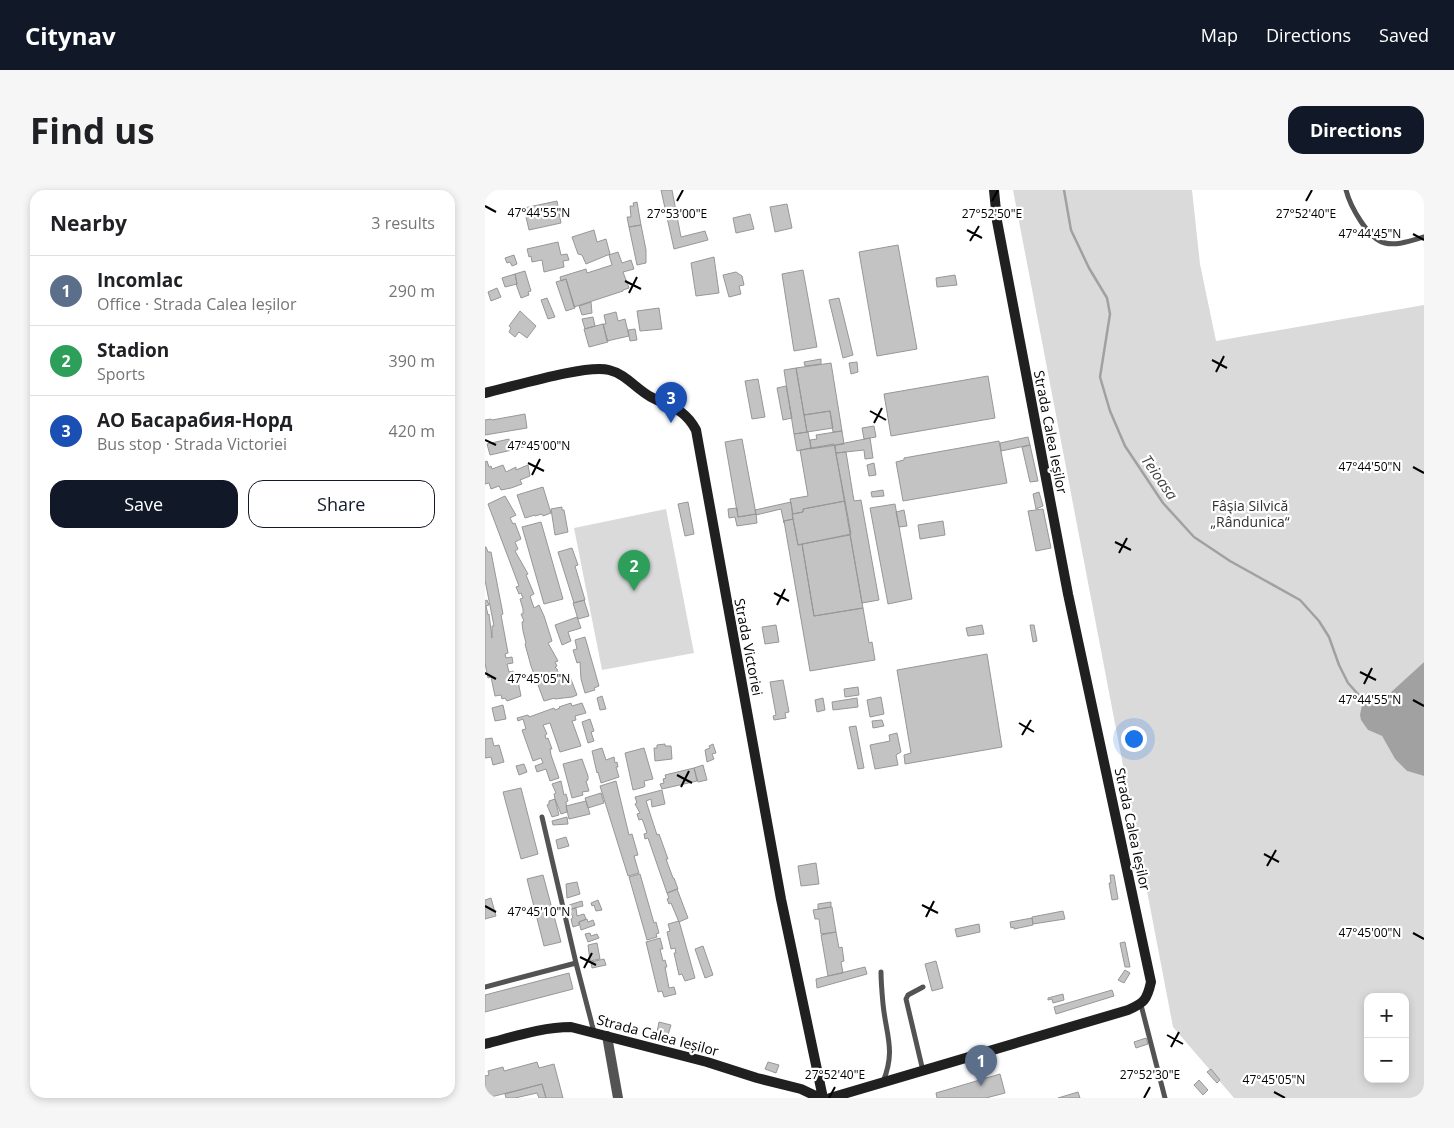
<!DOCTYPE html>
<meta charset="utf-8">
<style>
:root{--surface:#fff;--page:#f6f6f6;--text:#202124;--muted:#757577;--line:#e0e0e0;--accent:#111827}
body{margin:0;font-family:"Open Sans",sans-serif;background:var(--page);color:var(--text)}
.controls{position:absolute;right:15px;bottom:15px;display:grid;overflow:hidden;border-radius:10px;box-shadow:0 2px 8px #0003}
.controls button{width:45px;height:45px;display:grid;place-items:center;padding:0;border:0;border-bottom:1px solid var(--line);background:var(--surface);color:var(--text);font:25px sans-serif}
.you{position:absolute;left:648px;top:548px;width:18px;height:18px;margin:-12px;border:4px solid #fff;border-radius:50%;background:#1a73e8;box-shadow:0 0 0 8px #1a73e833}
.badge{display:grid;place-items:center;width:32px;height:32px;border-radius:50%;background:var(--accent);color:#fff;font-size:16px;font-weight:700}
.pin{position:absolute;translate:-50% -41px;filter:drop-shadow(0 1px 2px #0008)}
.pin::after{content:'';position:absolute;top:26px;width:18px;height:15px;background:inherit;clip-path:polygon(0 0,100% 0,50% 100%)}
.list{margin:0;padding:0;list-style:none}
h2{display:flex;justify-content:space-between;align-items:center;height:65px;margin:0;padding:0 20px;font-size:21px}
h2 small{font-size:16px;font-weight:400;color:var(--muted)}
.list li{display:grid;grid-template-columns:32px 1fr auto;gap:15px;align-items:center;box-sizing:border-box;height:70px;padding:0 20px;border-top:1px solid var(--line)}
.list b{display:block;font-size:19px;white-space:nowrap}
.list p{margin:0;font-size:16px;white-space:nowrap;color:var(--muted)}
.list em{font-size:16px;font-style:normal;color:var(--muted)}
.actions{display:flex;gap:10px;padding:15px 20px}
.actions a{flex:1;padding:11px 0;border:1px solid var(--accent);border-radius:15px;text-align:center;font-size:18px;color:var(--accent)}
.actions .main{background:var(--accent);color:#fff}
.map{position:relative;flex:none;width:939px;height:908px;overflow:hidden;border-radius:15px}
header{display:flex;align-items:center;gap:30px;box-sizing:border-box;height:70px;padding:0 25px;background:var(--accent);color:#fff}
header strong{font-size:24px}
nav{display:flex;gap:28px;margin-inline-start:auto;font-size:18px}
.intro{display:flex;align-items:center;justify-content:space-between;box-sizing:border-box;height:120px;padding:0 30px}
h1{margin:0;font-size:35px}
.button{padding:12px 22px;border-radius:15px;background:var(--accent);color:#fff;font-size:18px;font-weight:700}
main{display:flex;gap:30px;padding:0 30px}
aside{flex:1;background:var(--surface);border-radius:15px;box-shadow:0 2px 8px #0003}
.map>svg:first-child{display:block}
.green{fill:#dadada;fill-rule:evenodd}
.water{fill:#a1a1a1}
.lines{fill:none;stroke-linecap:round;stroke-linejoin:round}
.stream{stroke:#a1a1a1;stroke-width:2.5}
.building{fill:#c3c3c3;stroke:#979797}
.lane{stroke:#535353;stroke-width:5}
.street{stroke:#535353;stroke-width:10}
.secondary{stroke:#202020;stroke-width:10}
.ticks{fill:none;stroke:#000;stroke-width:2}
.labels{text-anchor:middle;dominant-baseline:central;stroke-width:4.5;stroke-linejoin:round;paint-order:stroke}
.street-label{font-size:14px;fill:#000;stroke:#fff}
.park-label{font-size:14px;fill:#313131;stroke:#fff}
.water-label{font-size:15px;font-style:italic;fill:#424242;stroke:#fff}
.ticks-label{font-size:12px;text-anchor:middle;fill:#000;stroke:#fff;stroke-width:4.5;stroke-linejoin:round;paint-order:stroke}
</style>
<header>
<strong>Citynav</strong>
<nav><a>Map</a><a>Directions</a><a>Saved</a></nav>
</header>
<div class="intro"><h1>Find us</h1><a class="button">Directions</a></div>
<main>
<aside>
<h2>Nearby<small>3 results</small></h2>
<ul class="list">
<li><span class="badge" style="background:#5c6f8a">1</span><div><b>Incomlac</b><p>Office · Strada Calea Ieșilor</p></div><em>290 m</em></li>
<li><span class="badge" style="background:#2e9e5b">2</span><div><b>Stadion</b><p>Sports</p></div><em>390 m</em></li>
<li><span class="badge" style="background:#1a4fb4">3</span><div><b>АО Басарабия-Норд</b><p>Bus stop · Strada Victoriei</p></div><em>420 m</em></li>
</ul>
<div class="actions"><a class="main">Save</a><a>Share</a></div>
</aside>
<div class="map">
<svg width="939" height="908" viewBox="0 0 939 908">
<rect width="100%" height="100%" fill="#fff"/>
<!-- green -->
<path class="green" d="M528,0H707L715,74L731,151L939,115V472L891,517L884,510L877,515L883,540L897,546L910,569L922,581L939,586V908H749L688,837ZM883,807H920V889H883Z
M181,319L209,463L117,480L89,338Z"/>
<!-- water -->
<path class="water" d="M939,472V586L922,581L910,569L897,546L883,540L876,530L875,525L877,515L884,510L891,516Z"/>
<g class="lines">
<!-- stream -->
<path class="stream" d="M579,0L586,40L604,78L622,108L625,124L615,187L625,221L640,256L678,313L709,347L745,371L815,410L834,431L844,447L854,475L863,493L881,513"/>
</g>
<!-- building -->
<path class="building" d="M176,0H187L196,47L220,41L223,50L189,59Z
M72,11L76,33L44,40L39,18Z
M152,12L156,35L144,37L142,27H146L145,16H149L148,13Z
M302,14L307,38L290,42L285,17Z
M265,24L269,39L251,43L248,28Z
M156,35L161,60V73L152,75L144,37Z
M109,40L112,52L121,49L125,64L101,74L97,65L93,64L87,47Z
M73,52L76,65L82,64L84,70L78,71L79,77L59,82L57,70L47,72L46,66L44,67L42,59Z
M413,55L432,159L392,166L374,62Z
M133,62L137,73L146,70L149,79L138,82L144,98L138,100V101L89,117L81,89L76,91L75,87L101,79L102,83L127,75L124,65Z
M29,65L32,74L27,76L25,72L22,73L20,68Z
M229,67L234,103L211,106L206,73Z
M318,80L332,157L309,161L297,84Z
M40,81L46,101L43,102L44,105L36,108L31,94H32L30,84Z
M251,82L257,86L259,95L254,96L256,104L244,107L238,85Z
M30,84L32,94L20,97L17,88Z
M470,85L472,95L452,97L451,88Z
M81,89L90,118L81,121L71,92Z
M12,98L16,107L6,111L3,102Z
M62,108L70,127L63,129L56,110Z
M354,108L368,165L358,168L344,110Z
M106,112L107,123L97,125L94,116Z
M174,118L177,139L155,141L152,121Z
M35,121L51,136L42,148L34,142L30,147L24,142L26,138L24,136Z
M131,122L133,131L140,129L144,146L122,151L118,134H121L119,125Z
M108,127L110,136L100,139L97,129Z
M118,134L123,152L104,157L99,139Z
M150,139L152,150L145,151L143,140Z
M336,169V174L320,176L319,172Z
M372,172L373,182L366,184L364,173Z
M346,173L357,241L348,242L345,221L319,225L311,178Z
M311,178L322,242L309,244L299,180Z
M503,186L510,228L406,246L399,204Z
M273,189L280,227L267,229L260,191Z
M301,196L307,228L298,230L292,198Z
M345,221L348,238L322,242L319,225Z
M40,224L42,238L0,245V230L6,229L7,230Z
M389,236L391,247L379,249L377,238Z
M357,241L359,254L324,259L326,258L325,250L332,249L331,245Z
M323,242L326,258L312,261L309,244Z
M543,247L545,255L516,261L515,253Z
M385,248L388,268L380,269L379,260L351,263L350,255Z
M24,249L27,260L5,265L2,254Z
M257,249L271,324L253,327L240,252Z
M30,250L31,252L37,250L39,257L27,259L25,252Z
M514,251L522,293L418,311L411,272L419,270V268Z
M349,254L360,311L318,319V322L308,324L305,309L323,306L315,260Z
M545,255L553,291L545,292L537,257Z
M361,262L369,311L376,310L394,410L377,413L351,263Z
M2,271L4,277L6,276L7,279L18,275L21,282L31,277V280L43,275L45,286L35,290L37,294L26,298L16,300L14,296L6,299L4,293L0,294V272Z
M389,273L391,285L384,286L382,275Z
M58,297L66,323L58,326L57,324L50,326V325L40,328L32,305Z
M398,300L399,306L387,307L386,302Z
M554,302L558,316L551,319L548,304Z
M20,306L31,325L25,328L28,334L30,333L36,349L30,352L33,359L30,361L43,384L41,385L49,404L45,406L49,418L54,415L59,426L67,451L63,453L73,471L70,472L72,476L70,477L72,479L78,495L84,492L81,485L84,484L92,505L87,507L70,509V508L59,511L46,476L40,454L41,453L38,441L37,432L39,431L36,424H38V419L35,409L38,408L36,403L34,404L31,397L34,396L3,314Z
M360,311L366,344L313,355L307,324L318,322V319Z
M203,312L209,344L200,346L193,314Z
M306,312L308,329L299,331V333L296,319L271,325L270,320Z
M410,314L427,409L403,414L385,318Z
M77,317V320H79L83,342L70,345L66,319Z
M252,318L253,327L271,324L272,333L252,336L250,327L244,328L243,319Z
M558,319L566,358L551,361L543,321Z
M419,320L422,336L414,337L411,322Z
M308,329L313,355L317,354L329,426L378,418L384,453L387,452L390,470L325,481L299,331Z
M458,331L460,345L435,349L433,335Z
M56,332L78,409L59,414L37,337Z
M365,345L378,418L329,426L317,354Z
M0,357H1L3,362H6L18,424L16,425L23,463L20,464L21,468L27,467L28,473L22,474L24,482L28,481L29,487L32,486L36,506L22,511L20,508L17,509L16,505L10,506L6,487L3,488L0,473V411L2,410L4,415L1,416L3,425L4,424L7,448V436H9L0,390Z
M87,358L93,375L90,376L100,410L89,413L73,362Z
M99,410L104,426L93,429L88,413Z
M92,427L96,438L83,442L86,451L77,455L70,435Z
M291,435L294,452L280,454L277,437Z
M497,435L499,444L483,446L481,438Z
M545,435H549L552,451L548,452Z
M100,447L114,496L109,498L110,500L100,503L96,489L95,472L92,473L88,460L92,459L90,450Z
M502,464L517,557L420,574L419,565L426,563L412,480Z
M298,490L304,522L300,523L301,528L289,530L288,526L291,525L285,492Z
M373,497L374,505L360,507L359,499Z
M117,506L121,519L115,520L112,508Z
M396,507L399,524L385,527L382,510Z
M338,508L340,520L332,522L330,510Z
M372,508L373,517L348,520L347,512Z
M86,513L87,516L97,513L101,523L90,526L91,530L87,531L96,556L75,562L65,533L58,535L62,544L60,545L61,549L63,548L67,559H65L66,565L74,588L65,591L61,579L52,582L50,576L58,573L56,568L48,571L37,540L41,539L38,529L33,531L32,528L43,525L44,527L69,518L70,520L75,518L74,517Z
M18,515L21,529L10,531L7,518Z
M105,529L109,541L106,542L109,551L103,553L97,532Z
M397,530L399,536L388,538L387,531Z
M371,536L379,578L373,579L364,537Z
M412,543L416,562L411,565L413,575L390,579L385,555L405,551L404,545Z
M7,548L9,556L14,555L19,572L8,575L6,567L0,568V549Z
M180,554V556H186L187,569L170,571L169,558H172V555Z
M228,554L231,563L227,564L229,569L222,572L220,560L225,558L224,556Z
M117,558L121,570L129,567L130,573L132,572L133,577H131L134,587L116,593L113,582L112,583L107,561Z
M159,558L168,589L159,591L160,596L159,597L148,600L140,563Z
M97,569L103,586V590L101,591L104,601L97,602L98,605L87,608L78,574Z
M39,574L42,582L34,585L31,576Z
M218,575L222,590L213,592L209,578Z
M209,578L212,591L177,599L175,594L179,593L178,589L181,588L180,585Z
M76,591L79,605L81,604L83,611L81,612L82,622L76,624L70,609L69,604L71,603L67,594Z
M131,591L144,645L147,644L153,665L149,666L154,683L143,686L115,596Z
M36,598L53,664L36,669L18,602Z
M177,600L180,614L167,617L166,609L161,611L172,645L174,644L183,669H181L188,688H189L193,699L182,703L163,648L160,649L159,644L162,643L159,634L157,629L154,630L152,624L155,623L150,614L152,613L150,607Z
M116,603L119,613L103,618L100,608Z
M70,609L74,625L67,627L62,615L64,614V611Z
M101,611L105,624L84,629L81,616Z
M82,627L83,634L68,635L67,631Z
M81,647L84,656L73,659L71,650Z
M331,673L334,694L316,696L313,676Z
M155,684L169,733L171,732L174,743L171,744L172,747L162,750L144,687Z
M58,685L76,752L59,756L42,689Z
M625,685H629L633,709L627,710L624,693H626Z
M92,692L95,704L82,708L81,694Z
M192,699L203,728L194,732L186,713L184,714L182,709L184,708L182,703Z
M6,708L11,726L0,729V710Z
M113,710L117,720L111,721L109,715L107,716L106,713Z
M97,711L98,716L85,719L84,715Z
M346,712V717L333,719V714Z
M347,717L351,742L336,744L334,729H330L328,720Z
M91,718L92,726L99,724L101,729L94,732V735L88,737L86,729L88,728L85,720Z
M578,721L580,729L548,734L547,727Z
M547,728L548,735L529,739V737L526,738L525,732Z
M102,729L103,732L108,730L110,735L96,740L94,732Z
M194,731L210,788L200,791L197,784L194,785L189,763H191L190,758L186,759L182,742L185,741L183,734Z
M494,734L495,742L472,747L470,739Z
M351,742L354,758L357,757L359,771L356,772L358,783L343,786L336,745Z
M105,743L106,746L112,744L114,748L103,752L100,744Z
M175,748L178,759H175L178,771L180,770L182,777H180L184,798L189,797L191,804L179,807L177,801L173,802L161,752Z
M640,752L645,777H640L635,753Z
M112,753L115,769L105,771L103,755Z
M218,756L228,785L220,788L210,759Z
M119,769L121,775L107,778L106,772Z
M451,771L458,798L447,801L440,774Z
M380,777L382,784L332,798L331,789Z
M640,780L645,783L639,793L633,790Z
M84,783L88,799L0,822V805Z
M627,800L629,806L571,824L569,817Z
M578,804L579,810L568,813L567,809L563,810V808Z
M174,832L186,835L183,845L172,842Z
M661,848L663,854L651,858L649,852Z
M52,872L54,878L69,874L78,908H61L57,894L2,908L0,900V886L4,885L3,881L18,877L19,881Z
M283,872L294,875L291,883L280,879Z
M726,879L735,890L732,893L722,882Z
M515,884L520,903L501,908H452L451,903Z
M714,890L723,900L718,905L709,895Z
M57,894L61,908H54L52,903L30,908H21L20,904Z
M593,902L595,908H573Z"/>
<g class="lines">
<!-- lane -->
<path class="lane" d="M861,0C865,16 883,49 900,53C912,56 928,50 939,47
M91,773L109,842
M396,782C396,792 397,803 398,814C401,845 411,860 398,892
M0,797L91,773L57,627
M656,815L680,908
M438,881L421,809L423,805L438,797"/>
<!-- street -->
<path class="street" d="M122,846L133,908"/>
<!-- secondary -->
<path class="secondary" d="M0,203C27,197 101,174 124,180C141,184 151,199 166,207C185,217 199,218 211,240L296,709L338,908
M0,854C28,847 57,837 86,837L222,872L272,888L316,899L335,908
M345,908L643,820C659,813 662,810 666,792L583,404L512,31L509,0"/>
</g>
<!-- ticks -->
<path class="ticks" d="M192,11L198,0M507,11L513,0M821,11L827,0M0,16L11,22M482,40L497,48M928,44L939,50M485,51L494,36M140,91L156,99M144,103L152,87M727,170L742,178M731,182L739,166M385,221L401,230M389,233L397,218M0,250L11,255M43,273L59,281M928,277L939,283M47,285L55,269M630,352L646,360M634,363L642,348M289,403L304,411M292,415L300,399M875,482L891,490M0,483L11,489M879,494L887,478M928,510L939,516M534,533L549,542M537,545L546,530M192,585L207,593M196,597L204,581M779,664L794,672M782,676L791,660M437,715L453,723M0,716L11,722M441,727L449,711M928,743L939,749M95,767L111,775M99,778L107,763M682,845L698,854M686,857L694,842M789,902L800,908M344,908L350,897M659,908L665,897"/>
<g class="labels">
<!-- street labels -->
<g class="street-label">
<text transform="translate(566 242) rotate(79)">Strada Calea Ieșilor</text>
<text transform="translate(264 457) rotate(79)">Strada Victoriei</text>
<text transform="translate(648 639) rotate(78)">Strada Calea Ieșilor</text>
<text transform="translate(173 845) rotate(15)">Strada Calea Ieșilor</text>
</g>
<!-- park labels -->
<g class="park-label">
<text x="765" y="315">Fâşia Silvică<tspan x="765" dy="16">„Rândunica“</tspan></text>
</g>
<!-- water labels -->
<g class="water-label">
<text transform="translate(675 287) rotate(55)">Teioasa</text>
</g>
</g>
<g class="ticks-label">
<text x="54" y="27">47°44'55"N</text>
<text x="192" y="28">27°53'00"E</text>
<text x="507" y="28">27°52'50"E</text>
<text x="821" y="28">27°52'40"E</text>
<text x="885" y="48">47°44'45"N</text>
<text x="54" y="260">47°45'00"N</text>
<text x="885" y="281">47°44'50"N</text>
<text x="54" y="493">47°45'05"N</text>
<text x="885" y="514">47°44'55"N</text>
<text x="54" y="726">47°45'10"N</text>
<text x="885" y="747">47°45'00"N</text>
<text x="350" y="889">27°52'40"E</text>
<text x="665" y="889">27°52'30"E</text>
<text x="789" y="894">47°45'05"N</text>
</g>
</svg>
<div class="controls">
<button>+</button>
<button>−</button>
</div>
<div class="you"></div>
<div class="pin badge" style="left:496px;top:896px;background:#5c6f8a">1</div>
<div class="pin badge" style="left:149px;top:401px;background:#2e9e5b">2</div>
<div class="pin badge" style="left:186px;top:233px;background:#1a4fb4">3</div>
</div>
</main>
